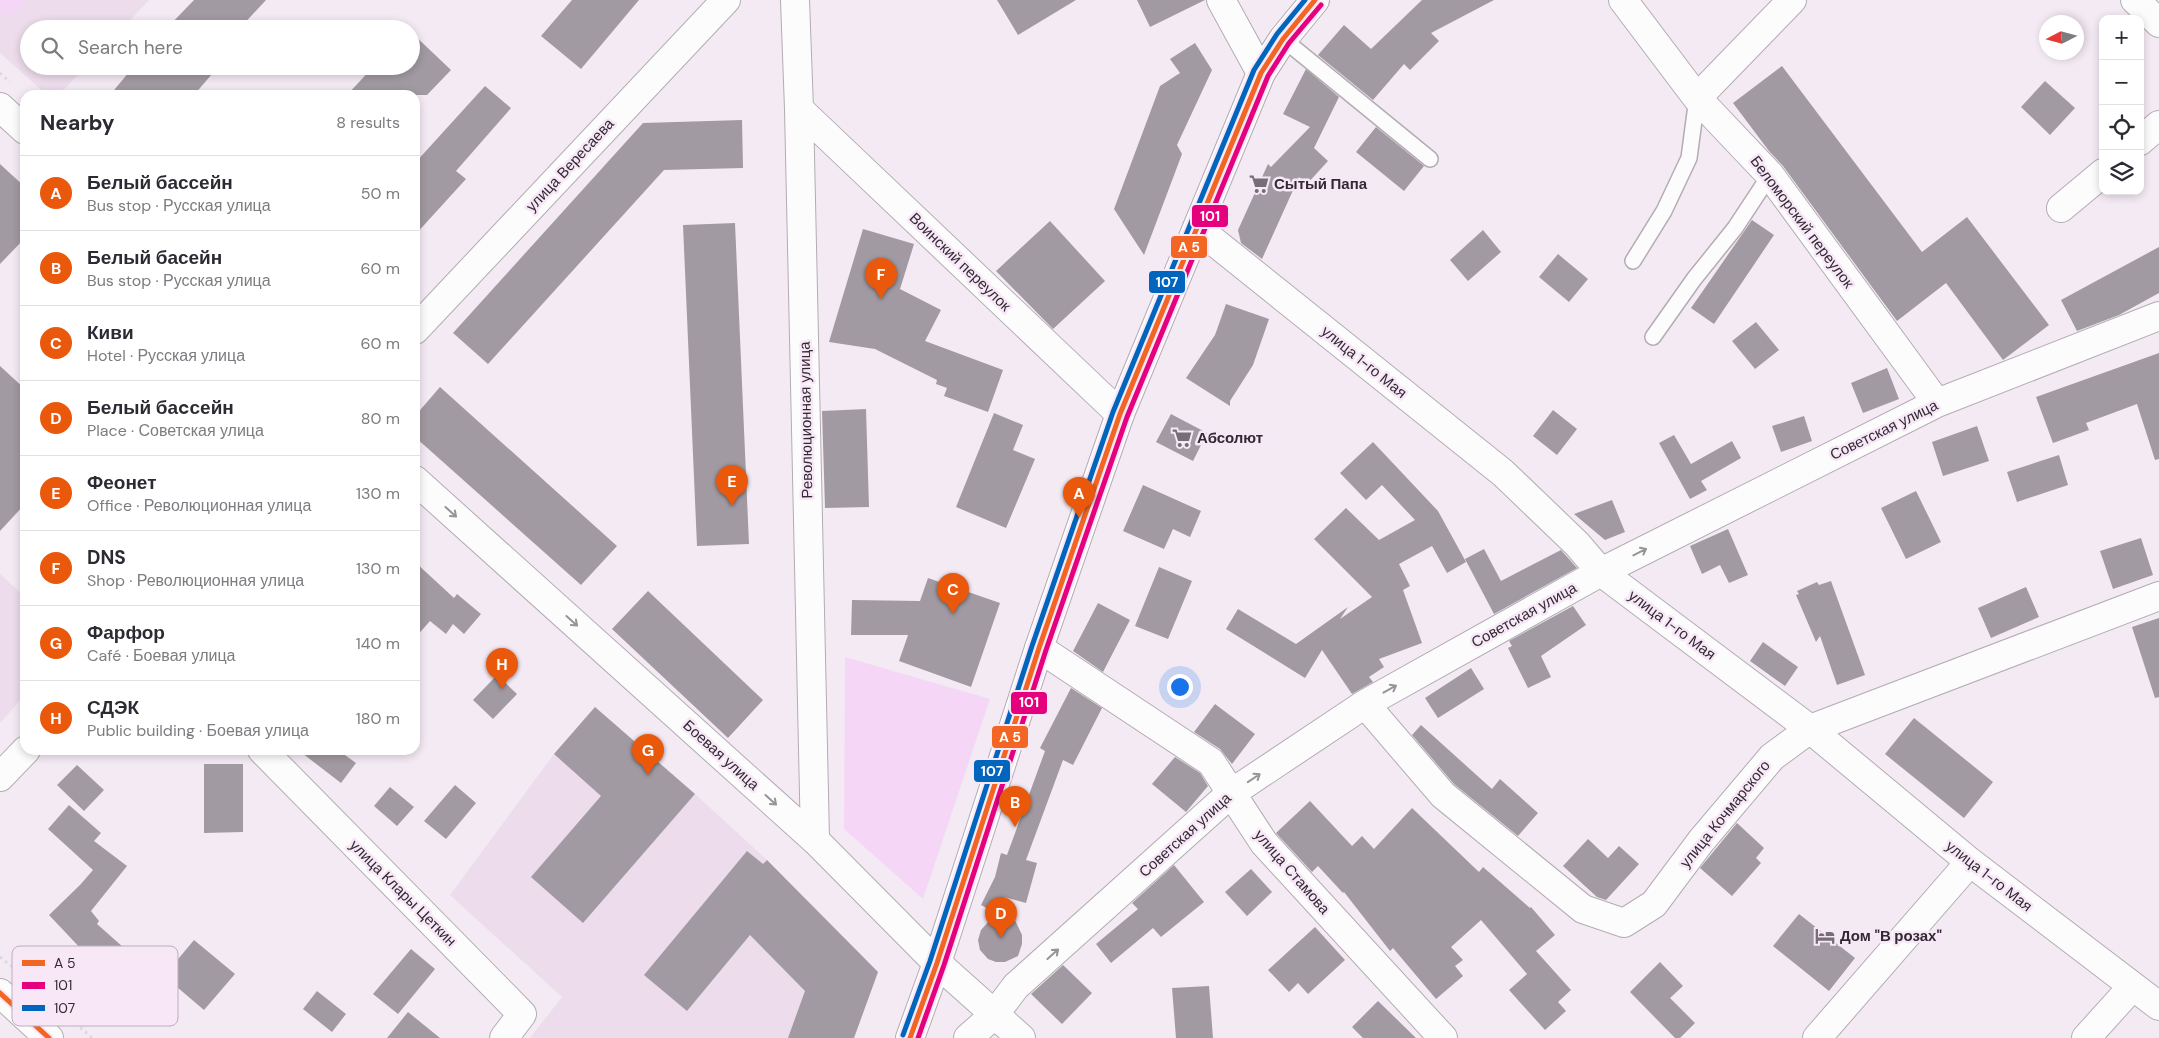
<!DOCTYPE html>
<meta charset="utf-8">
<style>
:root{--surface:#fff;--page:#f7f7f7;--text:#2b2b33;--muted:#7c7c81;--line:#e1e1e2;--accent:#ea580c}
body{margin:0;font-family:"DM Sans",sans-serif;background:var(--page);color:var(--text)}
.controls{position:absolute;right:15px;top:15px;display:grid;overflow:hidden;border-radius:10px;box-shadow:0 2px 8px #0003}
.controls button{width:45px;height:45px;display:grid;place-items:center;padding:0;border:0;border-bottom:1px solid var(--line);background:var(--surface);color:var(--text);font:25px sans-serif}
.compass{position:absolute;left:2039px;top:15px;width:45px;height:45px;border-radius:50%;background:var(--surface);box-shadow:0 2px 8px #0003;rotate:264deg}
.you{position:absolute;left:1179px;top:686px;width:18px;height:18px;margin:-12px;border:4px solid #fff;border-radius:50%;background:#1a73e8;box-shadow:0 0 0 8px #1a73e833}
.badge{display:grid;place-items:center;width:32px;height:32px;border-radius:50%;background:var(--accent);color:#fff;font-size:16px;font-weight:700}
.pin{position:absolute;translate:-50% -41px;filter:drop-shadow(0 1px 2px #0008)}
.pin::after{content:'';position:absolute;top:26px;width:18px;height:15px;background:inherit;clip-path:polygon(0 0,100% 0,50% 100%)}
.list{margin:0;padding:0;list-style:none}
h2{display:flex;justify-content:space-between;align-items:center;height:65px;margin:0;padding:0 20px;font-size:21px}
h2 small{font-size:16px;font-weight:400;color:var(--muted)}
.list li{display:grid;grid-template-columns:32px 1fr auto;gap:15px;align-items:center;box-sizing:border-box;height:75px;padding:0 20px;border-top:1px solid var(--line)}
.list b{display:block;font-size:19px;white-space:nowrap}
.list p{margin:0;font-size:16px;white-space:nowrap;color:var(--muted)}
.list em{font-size:16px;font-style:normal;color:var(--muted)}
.icon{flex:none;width:28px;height:28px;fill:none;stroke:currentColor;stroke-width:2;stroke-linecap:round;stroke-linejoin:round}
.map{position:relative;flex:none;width:2159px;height:1038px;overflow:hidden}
.search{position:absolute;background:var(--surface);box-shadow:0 2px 8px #0003;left:20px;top:20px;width:400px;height:55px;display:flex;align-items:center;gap:12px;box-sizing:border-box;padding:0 18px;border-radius:28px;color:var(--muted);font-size:19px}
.panel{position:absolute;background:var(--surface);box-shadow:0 2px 8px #0003;left:20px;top:90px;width:400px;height:665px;border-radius:15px}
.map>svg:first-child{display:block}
.built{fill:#ecdcec}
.green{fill:#f6d6f6}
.building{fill:#a29aa2}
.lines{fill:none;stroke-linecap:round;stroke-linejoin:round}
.lane-casing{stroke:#b3acb3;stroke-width:18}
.street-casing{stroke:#b3acb3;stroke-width:30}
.secondary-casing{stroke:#b3acb3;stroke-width:30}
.path{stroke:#dbd9db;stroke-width:3;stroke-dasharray:2.5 4;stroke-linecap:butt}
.lane{stroke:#fdfcfd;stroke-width:15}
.street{stroke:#fdfcfd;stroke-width:28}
.secondary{stroke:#fdfcfd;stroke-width:28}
.bus-1-casing{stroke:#f7e7f7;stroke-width:9}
.bus-2-casing{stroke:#f7e7f7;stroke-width:9}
.bus-3-casing{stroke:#f7e7f7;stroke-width:9}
.bus-1{stroke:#f26522;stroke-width:5}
.bus-2{stroke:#e5007d;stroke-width:5}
.bus-3{stroke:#0065bd;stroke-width:5}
.oneway{stroke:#979497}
.labels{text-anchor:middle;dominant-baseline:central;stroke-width:5;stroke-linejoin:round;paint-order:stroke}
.street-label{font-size:15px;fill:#312b31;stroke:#f7e7f7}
.poi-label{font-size:15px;font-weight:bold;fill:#312b31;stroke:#f7e7f7;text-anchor:start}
.key{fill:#f7e7f7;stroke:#bcafbc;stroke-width:1}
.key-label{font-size:14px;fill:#312b31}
.line-badge{stroke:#f7e7f7;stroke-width:2}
.badge-label{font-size:14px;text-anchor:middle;font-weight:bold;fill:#fff}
</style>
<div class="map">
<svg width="2159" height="1038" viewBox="0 0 2159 1038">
<rect width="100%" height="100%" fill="#f4eaf4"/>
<!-- built -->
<path class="built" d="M0,0H149L122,29H29V66H86L59,95H47L0,53Z
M0,574L25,597V695L0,723Z
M595,707L695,794L767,860L878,972L854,1038H530L562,997L450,895L554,754Z"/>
<!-- green -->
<path class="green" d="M0,0H26L9,19L0,10Z
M845,657L990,699L923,899L844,829Z"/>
<!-- building -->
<path class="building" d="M194,0H266L239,29H166Z
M572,0H639L581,69L541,36Z
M997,0H1076L1018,35Z
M1137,0H1205L1150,27Z
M1422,0H1494L1431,33L1439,41L1410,70L1404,64L1373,100L1318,55L1344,25L1371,49Z
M411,32L451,70L427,95H347L374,66H411Z
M1195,43L1212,70L1177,145L1182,154L1144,255L1114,209L1160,86L1180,73L1170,59Z
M134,66H217L218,67L194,95H110Z
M1782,66L1922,252L1967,217L2049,325L2003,360L1946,283L1897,321L1783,166L1769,151L1733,103Z
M1306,69L1339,97L1314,148L1328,161L1307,184L1299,177L1262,259L1241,243L1238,230L1268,164L1271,167L1310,127L1283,114Z
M2045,81L2075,108L2050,135L2021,107Z
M485,86L511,108L456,171L466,179L415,235V163Z
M742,120L743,168L664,170L488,364L453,333L643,123Z
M1376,127L1424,166L1404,191L1356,152Z
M0,164L25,187V238L0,264Z
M1752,220L1774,235L1714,324L1691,308Z
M1050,221L1105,281L1053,329L996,271Z
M735,223L749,544L697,546L683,225Z
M863,229L914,244L900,289L941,310L925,341L1003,370L988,412L944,396L947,388L936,384L937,380L875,349L829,342Z
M1483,230L1501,252L1468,281L1450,260Z
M2159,247V293L2119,315L2077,331L2061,300Z
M1558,254L1588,279L1569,302L1539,277Z
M1226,304L1269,319L1253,365L1230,401V406L1186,378L1215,335Z
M1756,322L1779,350L1755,369L1732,341Z
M2159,353V459L2155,460L2137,404L2086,423L2089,430L2053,443L2036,397Z
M0,366L25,389V504L0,531Z
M1887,368L1899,399L1863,413L1851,383Z
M440,387L617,546L581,585L415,437V416Z
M866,409L869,507L825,508L822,411Z
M1553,410L1577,429L1557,455L1533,436Z
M994,413L1023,425L1013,450L1035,459L1006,528L956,507Z
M1171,414L1207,433L1193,461L1156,442Z
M1804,416L1812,441L1781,452L1772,426Z
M1977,426L1989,461L1943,476L1932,442Z
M1674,435L1691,464L1732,441L1741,458L1701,481L1707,490L1690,499L1659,443Z
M1373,442L1438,511L1466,562L1447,573L1432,546L1399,564L1410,586L1403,590L1422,643L1379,659L1384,667L1369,677L1373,682L1352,694L1322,650L1305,678L1226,629L1238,609L1296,644L1348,607L1340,619L1372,597L1314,539L1346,508L1379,540L1415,520L1382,485L1366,500L1340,473Z
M2059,455L2068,485L2017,502L2007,472Z
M1143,485L1201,511L1190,537L1173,529L1164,549L1123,531Z
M1916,491L1941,542L1906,559L1881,508Z
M1612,500L1625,532L1605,540L1574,514Z
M1728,529L1748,575L1729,583L1720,565L1702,574L1690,546Z
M2141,538L2153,575L2113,589L2100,551Z
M1484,549L1501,581L1561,550L1577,568L1494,614L1465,559Z
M415,562L454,598L457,594L481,614L464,634L453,624L446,634L430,621L415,638Z
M1159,567L1192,581L1168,639L1135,626Z
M928,578L1000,603L971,687L899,661L908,635H851L852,600L920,601Z
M1831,581L1865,675L1837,685L1820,636L1816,642L1796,595L1799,594L1797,591L1817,582L1819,585Z
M2026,587L2039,617L1991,638L1978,608Z
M648,591L763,700L728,738L612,629Z
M1098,603L1130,620L1103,672L1073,651Z
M1573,606L1586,625L1541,656L1551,677L1528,688L1508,648L1512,646L1509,641Z
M2159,618V697L2155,698L2132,627Z
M1763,642L1798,667L1785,686L1750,661Z
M1471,668L1484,689L1438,718L1425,698Z
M497,675L517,694L493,719L473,700Z
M1071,688L1102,708L1073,765L1063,760L1026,860L1037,863L1026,903L1004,897L1022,935V944L1018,956L1005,962H996L988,959L980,950L978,940L981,930L996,913L981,905L995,877L1001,853L1007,855L1045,751L1040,748Z
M1215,704L1255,734L1232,764L1220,749L1194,732Z
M595,707L695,794L583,923L531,877L601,796L554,754Z
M1914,718L1993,782L1964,818L1885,754Z
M1421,725L1492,789L1500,779L1538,813L1518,836L1454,784L1412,735Z
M298,750H338L356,763L341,783Z
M1175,757L1200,773L1208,786L1186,812L1152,784Z
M204,764H243V832L204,833Z
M77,765L104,790L84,811L57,785Z
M455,785L476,803L446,839L424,821Z
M390,787L414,807L397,826L374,806Z
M1310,801L1352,846L1362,836L1374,849L1412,808L1479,872L1483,867L1530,908L1531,907L1555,935L1536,951L1571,990L1558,1002L1566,1011L1545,1030L1509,990L1527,974L1481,920L1451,947L1463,960L1455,966L1463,976L1436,999L1393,948L1390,951L1344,892L1343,893L1318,866L1312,872L1276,833Z
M69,805L101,833L94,841L127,866L91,911L99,921L97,924L123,947L76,1000L55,982L83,951L49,915L80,885L93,870L48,829Z
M1737,823L1764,848L1756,858L1761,863L1732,896L1700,868Z
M1588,839L1608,858L1619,846L1639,864L1606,900L1597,897L1563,866Z
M747,851L763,864L767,860L878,972L854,1038H788L805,991L750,935L687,1011L644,975Z
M1174,865L1204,902L1161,937L1153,928L1111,963L1096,944L1138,909L1132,903Z
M1251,869L1272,892L1247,916L1225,892Z
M1799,914L1855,958L1829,991L1773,946Z
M1315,927L1345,960L1308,994L1298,983L1289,992L1268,970Z
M194,940L235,974L204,1010L164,976Z
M411,949L435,969L398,1014L373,994Z
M1660,962L1683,986L1670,998L1695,1023L1680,1038H1675L1630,992Z
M1063,965L1092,993L1062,1024L1031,994Z
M1209,986L1213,1038H1176L1172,988Z
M317,991L346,1014L332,1032L303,1009Z
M1378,1001L1416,1038H1363L1352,1027Z
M408,1012L440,1038H387Z"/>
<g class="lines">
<defs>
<path id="lane" d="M1283,39L1430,159
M1633,261L1664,211L1689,158L1697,98
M1653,337L1694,279L1735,228L1770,175"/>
<path id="street" d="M795,0L799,109L815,840
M1221,0L1261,73
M1623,0L1697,98L1770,175L1937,403
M2135,0L2159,23
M1697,98L1792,0
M799,109L1120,414
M2140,141L2159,125
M2061,208L2103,173
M1197,228L1503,473L1577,544L1601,572L1810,729L1970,862L2159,1006
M415,330L726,0
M1039,648L1211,762L1264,843L1443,1038
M1365,704L1443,795L1583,909L1624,923L1654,904L1701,841L1772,757L1810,729L2159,596
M262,750L522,1014L504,1038
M0,777L26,750
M968,1038L994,1015L1016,986L1230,794L1365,704L1601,572L1937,403L2159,316
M1817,1038L1970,862
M2086,1038L2132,987"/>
<path id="secondary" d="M0,107L25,130
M415,480L815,840L937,963L1021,1038
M0,993L49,1038
M910,1038L937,963L1039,648L1120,414L1261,73L1283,39L1315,0"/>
</defs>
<!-- lane casing -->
<use href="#lane" class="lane-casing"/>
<!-- street casing -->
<use href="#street" class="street-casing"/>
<!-- secondary casing -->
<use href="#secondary" class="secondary-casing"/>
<!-- path -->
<path class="path" d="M0,73L10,82
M0,957L15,969
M37,988L92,1038"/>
<!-- lane -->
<use href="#lane" class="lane"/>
<!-- street -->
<use href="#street" class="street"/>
<!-- secondary -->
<use href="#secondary" class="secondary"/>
<defs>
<path id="bus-1" d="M0,993L49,1038
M910,1038L937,963L1039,648L1120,414L1261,73L1283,39L1315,0"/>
<path id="bus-2" d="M918,1038L944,965L1046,650L1127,417L1268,76L1289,43L1321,5"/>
<path id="bus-3" d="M903,1035L930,961L1032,646L1113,412L1254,70L1277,34L1305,0"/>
</defs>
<!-- bus-1 casing -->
<use href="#bus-1" class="bus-1-casing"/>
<!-- bus-2 casing -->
<use href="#bus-2" class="bus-2-casing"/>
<!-- bus-3 casing -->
<use href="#bus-3" class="bus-3-casing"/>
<!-- bus-1 -->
<use href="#bus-1" class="bus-1"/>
<!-- bus-2 -->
<use href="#bus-2" class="bus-2"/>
<!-- bus-3 -->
<use href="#bus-3" class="bus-3"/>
</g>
<!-- one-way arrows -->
<defs><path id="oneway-shaft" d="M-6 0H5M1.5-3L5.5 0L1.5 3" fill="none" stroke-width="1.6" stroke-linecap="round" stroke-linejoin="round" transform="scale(1.25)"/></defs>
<g class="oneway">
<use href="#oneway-shaft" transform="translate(451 512) rotate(42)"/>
<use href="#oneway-shaft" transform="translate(1640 552) rotate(-27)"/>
<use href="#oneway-shaft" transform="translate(572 621) rotate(42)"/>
<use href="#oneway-shaft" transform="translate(1390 689) rotate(-29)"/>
<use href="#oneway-shaft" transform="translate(1254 778) rotate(-34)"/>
<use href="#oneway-shaft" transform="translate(771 800) rotate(42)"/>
<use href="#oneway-shaft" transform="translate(1053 954) rotate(-42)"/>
</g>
<!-- icons -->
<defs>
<symbol id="supermarket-bare" viewBox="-9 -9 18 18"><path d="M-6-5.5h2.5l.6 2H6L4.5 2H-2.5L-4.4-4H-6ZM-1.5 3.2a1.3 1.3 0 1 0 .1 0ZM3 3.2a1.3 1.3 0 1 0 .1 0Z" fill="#756e75" stroke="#f7e7f7" stroke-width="2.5" paint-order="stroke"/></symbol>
<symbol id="hotel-bare" viewBox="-9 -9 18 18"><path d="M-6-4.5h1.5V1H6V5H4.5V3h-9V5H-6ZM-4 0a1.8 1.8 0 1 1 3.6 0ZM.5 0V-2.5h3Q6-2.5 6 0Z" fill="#756e75" stroke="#f7e7f7" stroke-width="2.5" paint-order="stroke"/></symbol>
</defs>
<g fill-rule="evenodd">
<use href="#supermarket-bare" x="1245" y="170" width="28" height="28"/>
<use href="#supermarket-bare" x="1168" y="424" width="28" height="28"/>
<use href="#hotel-bare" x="1811" y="922" width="28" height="28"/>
</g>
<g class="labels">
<!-- street labels -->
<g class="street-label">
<text transform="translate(570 165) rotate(-47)">улица Вересаева</text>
<text transform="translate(1802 222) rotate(53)">Беломорский переулок</text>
<text transform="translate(960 262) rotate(44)">Воинский переулок</text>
<text transform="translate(1364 362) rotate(39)">улица 1-го Мая</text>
<text transform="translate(806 420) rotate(-91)">Революционная улица</text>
<text transform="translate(1884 430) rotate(-26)">Советская улица</text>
<text transform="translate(1524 615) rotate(-29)">Советская улица</text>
<text transform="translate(1672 625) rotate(37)">улица 1-го Мая</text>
<text transform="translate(721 755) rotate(42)">Боевая улица</text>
<text transform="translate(1725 814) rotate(-51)">улица Кочмарского</text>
<text transform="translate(1185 835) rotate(-42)">Советская улица</text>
<text transform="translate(1292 872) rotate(49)">улица Стамова</text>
<text transform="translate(1989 876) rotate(38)">улица 1-го Мая</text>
<text transform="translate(403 893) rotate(45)">улица Клары Цеткин</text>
</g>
<!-- poi labels -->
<g class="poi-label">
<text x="1274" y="184">Сытый Папа</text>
<text x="1197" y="438">Абсолют</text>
<text x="1840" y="936">Дом "В розах"</text>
</g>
</g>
<!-- legend -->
<rect x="12" y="946" width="166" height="80" rx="8" class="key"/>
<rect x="22" y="960" width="23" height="6" fill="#f26522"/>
<rect x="22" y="982" width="23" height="7" fill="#e5007d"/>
<rect x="22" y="1005" width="23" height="6" fill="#0065bd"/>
<g class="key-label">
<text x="54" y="968">A 5</text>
<text x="54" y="990">101</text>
<text x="54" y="1013">107</text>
</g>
<g class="line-badge">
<rect x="1191" y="204" width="38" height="24" rx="5" fill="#e5007d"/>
<rect x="1170" y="235" width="38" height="24" rx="5" fill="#f26522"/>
<rect x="1148" y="270" width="38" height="24" rx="5" fill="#0065bd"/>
<rect x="1010" y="691" width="38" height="24" rx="5" fill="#e5007d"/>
<rect x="991" y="725" width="38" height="24" rx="5" fill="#f26522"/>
<rect x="973" y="759" width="38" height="24" rx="5" fill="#0065bd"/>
</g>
<g class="badge-label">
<text x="1210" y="221">101</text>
<text x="1189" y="252">A 5</text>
<text x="1167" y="287">107</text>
<text x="1029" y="707">101</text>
<text x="1010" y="742">A 5</text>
<text x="992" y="776">107</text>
</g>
</svg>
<div class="controls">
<button>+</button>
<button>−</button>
<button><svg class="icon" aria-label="locate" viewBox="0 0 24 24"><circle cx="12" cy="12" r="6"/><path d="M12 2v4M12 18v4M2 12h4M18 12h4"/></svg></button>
<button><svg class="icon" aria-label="layers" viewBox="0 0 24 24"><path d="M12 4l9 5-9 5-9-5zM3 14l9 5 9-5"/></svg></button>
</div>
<svg class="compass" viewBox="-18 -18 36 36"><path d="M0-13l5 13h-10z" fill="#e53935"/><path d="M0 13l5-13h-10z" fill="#7c7c81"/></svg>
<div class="you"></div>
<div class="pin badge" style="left:1079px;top:518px">A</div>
<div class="pin badge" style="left:1015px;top:827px">B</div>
<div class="pin badge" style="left:953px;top:614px">C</div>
<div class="pin badge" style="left:1001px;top:938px">D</div>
<div class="pin badge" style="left:732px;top:506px">E</div>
<div class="pin badge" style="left:881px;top:299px">F</div>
<div class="pin badge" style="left:648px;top:775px">G</div>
<div class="pin badge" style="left:502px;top:689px">H</div>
<div class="search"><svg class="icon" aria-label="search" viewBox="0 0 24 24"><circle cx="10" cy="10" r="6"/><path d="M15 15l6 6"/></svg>Search here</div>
<section class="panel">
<h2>Nearby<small>8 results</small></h2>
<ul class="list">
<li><span class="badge">A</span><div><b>Белый бассейн</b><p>Bus stop · Русская улица</p></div><em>50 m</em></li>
<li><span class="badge">B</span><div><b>Белый басейн</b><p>Bus stop · Русская улица</p></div><em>60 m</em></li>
<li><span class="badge">C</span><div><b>Киви</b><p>Hotel · Русская улица</p></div><em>60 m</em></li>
<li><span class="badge">D</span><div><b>Белый баcсейн</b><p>Place · Советская улица</p></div><em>80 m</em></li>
<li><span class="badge">E</span><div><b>Феонет</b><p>Office · Революционная улица</p></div><em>130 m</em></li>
<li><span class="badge">F</span><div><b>DNS</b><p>Shop · Революционная улица</p></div><em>130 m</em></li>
<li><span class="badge">G</span><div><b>Фарфор</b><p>Café · Боевая улица</p></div><em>140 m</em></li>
<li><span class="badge">H</span><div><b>СДЭК</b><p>Public building · Боевая улица</p></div><em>180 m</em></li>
</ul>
</section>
</div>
